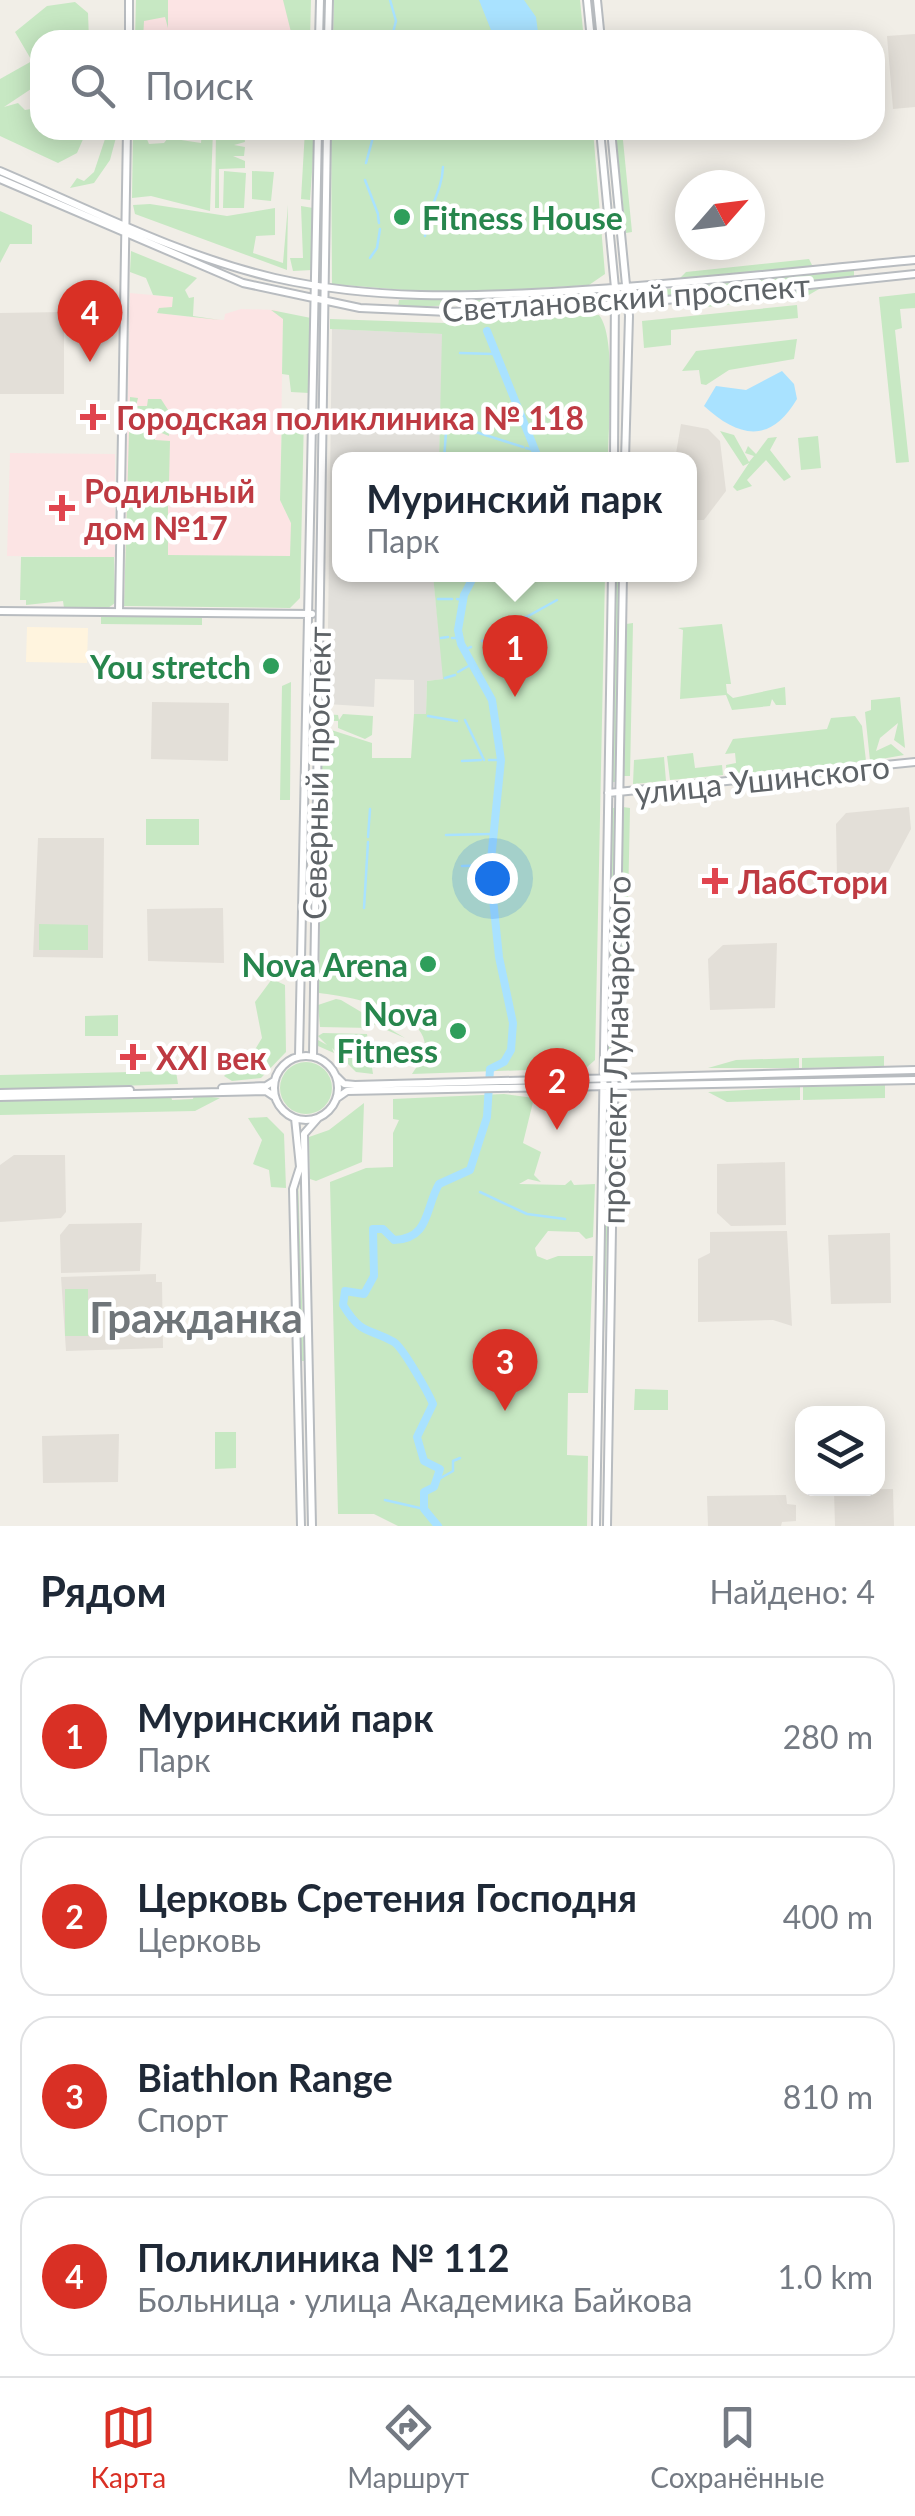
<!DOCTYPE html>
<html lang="ru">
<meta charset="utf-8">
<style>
:root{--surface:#fff;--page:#f6f6f7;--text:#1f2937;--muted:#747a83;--line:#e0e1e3;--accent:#d93025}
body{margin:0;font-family:Lato,sans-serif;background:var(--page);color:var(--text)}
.controls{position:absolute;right:30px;bottom:30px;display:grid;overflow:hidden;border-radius:20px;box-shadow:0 5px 25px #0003}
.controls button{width:90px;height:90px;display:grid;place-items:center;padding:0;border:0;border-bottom:2px solid var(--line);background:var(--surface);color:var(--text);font:50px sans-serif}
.compass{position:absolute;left:675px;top:170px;width:90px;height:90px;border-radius:50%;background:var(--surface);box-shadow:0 5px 25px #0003;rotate:62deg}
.you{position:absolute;left:492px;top:878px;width:35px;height:35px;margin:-25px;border:8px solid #fff;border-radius:50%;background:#1a73e8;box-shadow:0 0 0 15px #1a73e833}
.badge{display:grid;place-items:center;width:65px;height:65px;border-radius:50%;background:var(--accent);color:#fff;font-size:32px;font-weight:700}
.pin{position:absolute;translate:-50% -82px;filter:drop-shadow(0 2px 5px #0008)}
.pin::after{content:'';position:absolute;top:52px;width:35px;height:30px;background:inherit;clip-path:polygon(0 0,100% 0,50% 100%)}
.popup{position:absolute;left:332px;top:452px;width:365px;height:130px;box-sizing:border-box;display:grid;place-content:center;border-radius:20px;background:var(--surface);filter:drop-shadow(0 2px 8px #0005);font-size:32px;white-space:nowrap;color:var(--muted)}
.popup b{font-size:38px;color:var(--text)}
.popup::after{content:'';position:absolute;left:50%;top:100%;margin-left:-20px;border:20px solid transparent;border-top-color:var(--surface)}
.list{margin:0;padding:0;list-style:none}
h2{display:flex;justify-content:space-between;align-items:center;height:130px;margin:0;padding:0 40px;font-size:42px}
h2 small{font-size:32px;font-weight:400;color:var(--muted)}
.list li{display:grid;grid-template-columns:65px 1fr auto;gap:30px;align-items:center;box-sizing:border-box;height:160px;margin:0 20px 20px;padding:0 20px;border:2px solid var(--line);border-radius:30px}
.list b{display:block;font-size:38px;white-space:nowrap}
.list p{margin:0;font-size:32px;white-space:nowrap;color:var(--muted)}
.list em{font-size:32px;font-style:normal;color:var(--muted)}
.icon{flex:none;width:55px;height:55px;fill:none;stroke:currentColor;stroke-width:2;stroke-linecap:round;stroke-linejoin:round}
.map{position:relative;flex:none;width:915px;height:1526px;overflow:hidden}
.search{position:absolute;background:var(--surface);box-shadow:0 5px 25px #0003;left:30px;right:30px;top:30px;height:110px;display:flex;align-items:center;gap:25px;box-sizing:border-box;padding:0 35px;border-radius:30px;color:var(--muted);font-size:38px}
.sheet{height:850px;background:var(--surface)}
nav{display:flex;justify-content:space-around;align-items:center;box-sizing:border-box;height:140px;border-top:2px solid var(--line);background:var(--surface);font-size:28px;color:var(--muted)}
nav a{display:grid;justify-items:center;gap:5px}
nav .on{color:var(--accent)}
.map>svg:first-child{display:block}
.commercial{fill:#fff4de}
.industrial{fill:#e2e0db}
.education{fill:#e3dfd8}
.medical{fill:#fce4e4}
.green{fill:#c7e8c3}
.water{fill:#a9e2ff}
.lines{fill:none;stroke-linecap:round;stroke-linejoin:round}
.stream{stroke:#a9e2ff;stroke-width:2.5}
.river{stroke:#a9e2ff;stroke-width:8}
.secondary-casing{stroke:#b8bcc0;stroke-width:10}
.secondary{stroke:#fff;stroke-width:6}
.leisure-dot{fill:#2e9e5b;stroke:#fff;stroke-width:4}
.health-dot{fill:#e0444e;stroke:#fff;stroke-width:4}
.labels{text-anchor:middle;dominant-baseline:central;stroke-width:9;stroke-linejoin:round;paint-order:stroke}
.leisure-label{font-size:32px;font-weight:bold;fill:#27864d;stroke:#fff;text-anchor:end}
.street-label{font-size:32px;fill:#5e6367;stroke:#fff}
.health-label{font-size:32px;font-weight:bold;fill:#be3a42;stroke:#fff;text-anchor:start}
.district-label{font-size:42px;font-weight:bold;fill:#6f7579;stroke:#fff}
</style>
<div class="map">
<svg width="915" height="1526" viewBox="0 0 915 1526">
<rect width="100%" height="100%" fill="#f1eee7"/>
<!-- commercial -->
<path class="commercial" d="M27,627L88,628L87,663L26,662Z"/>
<!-- industrial -->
<path class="industrial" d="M332,329L443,334L439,459L340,460V574L433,575L444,679L427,681L426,714H414V680L375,679L374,707L327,704Z"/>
<!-- education -->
<path class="education" d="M915,34V107L893,109L887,36Z
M64,312V394H0V313Z
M681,424L708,429L720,441L726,491L704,520H690V460L675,459Z
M152,702L229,703L228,761L151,759Z
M909,807L911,829L886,876L837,877L836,824L846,813Z
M38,838H104L103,958L33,957Z
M223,908L224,963L148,961L147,909Z
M777,943L775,1008L710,1010L708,959L723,945Z
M14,1155H65L66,1212L61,1218L0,1222V1165Z
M785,1162L786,1225L731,1226L717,1213V1164Z
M142,1223L140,1271L61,1273L60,1235L69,1224Z
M787,1231L792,1326L773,1320L698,1322V1259L710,1253V1232Z
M890,1233L891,1303L831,1304L828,1235Z
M156,1274V1282H162L163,1348L66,1351L61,1277Z
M119,1434L118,1482L43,1483L42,1436Z
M893,1489L894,1526H835L834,1490Z
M786,1495L787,1504L796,1505V1521L782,1522L781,1526H708L707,1496Z"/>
<!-- medical -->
<path class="medical" d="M137,0H301L300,40H136Z
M130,293L173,297L172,315L224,320L225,314L241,309L278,310L283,318L280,500L291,523L290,592L124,598Z
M10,453L115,454V557L7,556Z"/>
<!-- green -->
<path class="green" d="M136,0H168V28L165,17L144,21L143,40H135Z
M283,0H311L310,40H293Z
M334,0H580L584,40H333Z
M75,2L88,13L89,40H40V83L4,107L18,103L25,110L31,109L40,130L45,131L87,130L77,153L58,163L0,136V79L32,61L15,32L47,6Z
M108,130H118L110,160L94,183L70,188L77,178L84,181L94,172Z
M133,130H143L149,144L164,143L168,138L201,143L202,130H213L210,211L151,196L132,198Z
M216,130L244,133L245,142L234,145L245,147L244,156H233L245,161V168L219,169V208H215Z
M305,130H315L310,200L301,199Z
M331,130H593L605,274L589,285L451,294L332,284Z
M615,130H622L632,232L626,233Z
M224,171L246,173L244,208H223Z
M252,171L274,172L271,201L252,199Z
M150,204L227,216L275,208V235L256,236L253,253L283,263L288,205L287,270L135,214L133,205Z
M301,206L313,208L312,270L293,271L290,258H303Z
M0,211L32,225V244H10L0,263Z
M131,251L197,278L185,290L189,298L194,297L193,316L220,320L157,313L159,308L172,307L173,297L153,295L146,278L130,272Z
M809,259L813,267L679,279L686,272Z
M854,270V276L642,299L641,292Z
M819,289L807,296L697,308L681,303Z
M915,293V308L900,309L902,328L895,330L909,462L896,463L879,297Z
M602,294L603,301L398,307L399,300Z
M797,305L798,318L671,330V345L644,348L642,321Z
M271,310L311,318L309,393L291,392L289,375L282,374L283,319Z
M599,315C617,337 608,428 608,459H439L442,334L330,329V319L445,323Z
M797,339L794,359L729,370L706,385L701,384L699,370L682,371L696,351Z
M130,397L138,398L136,406H147L148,399H161L170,413L169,436L149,428L144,433L146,438L154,435L155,440L170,441L169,483H161L160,493L168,494V523L161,526V520L154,521V533L160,534L161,529L168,531V555L290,556L291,523L280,500L282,415H304L300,598L290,608L124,606Z
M720,431L734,435L749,462L754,456L745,453L748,446L756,454L768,438L777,437L770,450L791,477L784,481L766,460L747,480L752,486L737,491L733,487L749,463L743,466Z
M818,436L821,468L801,470L798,438Z
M21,557H114L115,603L108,608H64L63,601L26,605V600H20Z
M619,574L616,782H613L616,575Z
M433,575H605L595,1060L586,1068L412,1074C417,1066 425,1056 425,1046C424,1009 346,996 319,993L322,727L372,743V758H411L414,714H426L427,681L443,679Z
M101,616H202V625L101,624Z
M633,623L630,776H623L626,624Z
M722,624L731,684H726L727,693L733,698L785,687L786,705H776L772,699L770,706L732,710L726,695L680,699L683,630L678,628Z
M291,682L290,800H280L282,686Z
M900,697L905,748L894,740L898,723L880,738L876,751L891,744L904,755L870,761L865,712L871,710V700Z
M324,714L338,715L339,720L343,714L373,716L372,735L365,739L338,728V721H324Z
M855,716L862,726L866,761L727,775L726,765L736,763L735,753L725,754L733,739L827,729L831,718Z
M693,753L695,768L722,765L723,775L670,780L667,756Z
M664,757L666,781L633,784L634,760Z
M623,807L630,808L626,1000L620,999Z
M612,808H615L611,1058H608Z
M146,819H199V845H146Z
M39,924L88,925V950H39Z
M272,979L285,985L286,1052L261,1078L232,1081L224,1076L238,1061L250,1059H214L219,1048L225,1055L253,1053L262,1038L255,1002Z
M336,999L341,1000L405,1038L373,1024L371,1028L320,1027L318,1005Z
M118,1015V1036H85V1016Z
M323,1033L367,1034L373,1074L356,1072L332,1048L334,1053L318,1046V1040L327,1045L318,1036Z
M884,1056V1066L802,1068V1058Z
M799,1058V1068H708L736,1060Z
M280 1088a26 26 0 1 1 52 0a26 26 0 1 1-52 0Z
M176,1071L178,1084L0,1090V1075Z
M885,1085V1098L803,1100V1087Z
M800,1087V1100L727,1102L708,1092Z
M504,1094L534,1098L523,1143L541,1152L534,1175L541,1182L528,1179L519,1184L565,1185L571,1180L574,1185L595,1184L593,1237L586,1239L579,1232L548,1231L535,1248L537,1256L547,1260L558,1256H593L588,1393H568L567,1455L588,1456L587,1526H398L374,1514H338L330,1182L366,1168L393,1167V1133L399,1120L393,1119V1099Z
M194,1095L220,1098L195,1111L0,1115V1100L171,1096L172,1100L193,1099Z
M364,1103L362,1162L316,1181L310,1179L309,1137L329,1130Z
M608,1106H611L602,1398Z
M267,1117L284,1134L286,1188L271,1187L269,1170L253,1164L262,1140L248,1118Z
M298,1180L304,1361H300L296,1195Z
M65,1289H88V1336H65Z
M635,1389L668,1390V1410H634Z
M215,1432H236V1468L215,1469Z"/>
<!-- water -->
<path class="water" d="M479,0H524L536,17L539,40H495Z
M782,371L794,384L797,399C770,445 738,437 704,406L716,386L746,390Z"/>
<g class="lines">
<!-- stream -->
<path class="stream" d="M390,0L396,21L391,40
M373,39L374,40
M366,163L375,130
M365,180L378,214
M378,216L379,223
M425,236C426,211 442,193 443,167
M370,258L377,248L380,229
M460,353L493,354
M457,426L523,447
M526,448L537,451
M444,460L446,432
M455,574L460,577
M464,579L472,582
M438,599H452
M457,599L464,600
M503,630L557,600
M441,638L448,637
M452,638H459
M482,641L499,633
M464,650L471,647
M458,672L472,664
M445,678L455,675
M428,716L457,721
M465,720L484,760
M489,760H501
M462,761L481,760
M446,835L491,834
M368,837L370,809
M462,866L490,865
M364,908L368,842
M480,1192L527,1214L565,1219
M439,1479L453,1471V1461L460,1458
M385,1500L424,1509"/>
<!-- river -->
<path class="river" d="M487,331L539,460
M438,1526L424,1509V1492L434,1487L440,1469L424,1461L417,1437L433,1404C428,1392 403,1348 394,1342C368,1327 362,1336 343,1305L345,1291L364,1294L374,1276L373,1229H383L394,1240C430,1239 425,1208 439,1184L470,1170L487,1117L490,1069L504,1062L511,1050L513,1023L499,957L490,870L501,760L492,700L461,644L458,630L464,595L475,574"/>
<defs>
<path id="secondary" d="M587,0L591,40
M597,0L601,40
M129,40V0
M319,40L320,0
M328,40L329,0
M600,130L615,288L614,460
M611,130L629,316L625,460
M0,171C89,209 180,256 275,278C373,300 468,297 568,291C684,284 799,271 915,260
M0,179L243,283L360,308L449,312L628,304L915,274
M0,611L312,614
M119,612L127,130
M608,793L915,762
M274 1088a32 32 0 1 1 64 0a32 32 0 1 1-64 0Z
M299,1056L318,130
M313,1056L327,130
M337,1077L344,1084L355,1085L915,1070
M222,1088L266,1086L274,1081
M0,1093L130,1090
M0,1097L266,1091L275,1097
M337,1098L347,1091L915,1080
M295,1118L300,1167L293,1189L301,1526
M312,1526L304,1134L318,1118
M596,1526L612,574
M607,1526L623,574"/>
</defs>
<!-- secondary casing -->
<use href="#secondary" class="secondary-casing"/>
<!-- secondary -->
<use href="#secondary" class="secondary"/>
</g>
<!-- markers -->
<g class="leisure-dot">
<circle cx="402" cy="217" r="10"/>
<circle cx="271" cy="666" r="10"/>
<circle cx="428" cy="964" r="10"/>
<circle cx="458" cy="1031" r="10"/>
</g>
<g class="health-dot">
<path d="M88 402h10v10h10v10h-10v10h-10v-10h-10v-10h10z"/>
<path d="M57 493h10v10h10v10h-10v10h-10v-10h-10v-10h10z"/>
<path d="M710 866h10v10h10v10h-10v10h-10v-10h-10v-10h10z"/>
<path d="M128 1042h10v10h10v10h-10v10h-10v-10h-10v-10h10z"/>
</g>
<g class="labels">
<!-- leisure labels -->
<g class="leisure-label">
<text x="422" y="217" text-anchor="start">Fitness House</text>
<text x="251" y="666">You stretch</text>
<text x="408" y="964">Nova Arena</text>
<text x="438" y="1013">Nova<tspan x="438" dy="37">Fitness</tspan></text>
</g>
<!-- street labels -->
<g class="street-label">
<text transform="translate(626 297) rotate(-4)">Светлановский проспект</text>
<text transform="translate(316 773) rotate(-89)">Северный проспект</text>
<text transform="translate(762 779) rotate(-6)">улица Ушинского</text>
<text transform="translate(615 1050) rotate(-89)">проспект Луначарского</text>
</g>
<!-- health labels -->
<g class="health-label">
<text x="116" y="417">Городская поликлиника № 118</text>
<text x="84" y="490">Родильный<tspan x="84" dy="37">дом №17</tspan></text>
<text x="738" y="881">ЛабСтори</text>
<text x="156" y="1057">XXI век</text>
</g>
<!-- district labels -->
<g class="district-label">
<text x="196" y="1317">Гражданка</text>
</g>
</g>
</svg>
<div class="controls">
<button><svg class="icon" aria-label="layers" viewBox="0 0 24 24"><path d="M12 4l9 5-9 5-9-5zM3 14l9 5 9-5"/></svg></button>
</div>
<svg class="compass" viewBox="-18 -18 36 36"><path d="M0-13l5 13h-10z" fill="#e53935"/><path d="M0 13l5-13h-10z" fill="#747a83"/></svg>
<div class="you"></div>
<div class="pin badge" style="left:515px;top:697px">1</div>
<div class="popup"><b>Муринский парк</b>Парк</div>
<div class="pin badge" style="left:557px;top:1130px">2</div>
<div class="pin badge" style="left:505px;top:1411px">3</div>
<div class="pin badge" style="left:90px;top:362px">4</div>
<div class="search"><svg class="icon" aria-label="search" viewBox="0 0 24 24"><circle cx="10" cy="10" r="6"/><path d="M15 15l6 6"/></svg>Поиск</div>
</div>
<section class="sheet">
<h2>Рядом<small>Найдено: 4</small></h2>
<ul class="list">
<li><span class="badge">1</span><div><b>Муринский парк</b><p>Парк</p></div><em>280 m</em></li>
<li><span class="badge">2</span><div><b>Церковь Сретения Господня</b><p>Церковь</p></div><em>400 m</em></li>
<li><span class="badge">3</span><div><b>Biathlon Range</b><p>Спорт</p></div><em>810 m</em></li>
<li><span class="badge">4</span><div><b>Поликлиника № 112</b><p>Больница · улица Академика Байкова</p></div><em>1.0 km</em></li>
</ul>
</section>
<nav>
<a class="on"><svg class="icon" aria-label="map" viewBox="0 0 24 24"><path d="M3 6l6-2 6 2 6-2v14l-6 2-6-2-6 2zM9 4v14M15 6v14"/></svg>Карта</a>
<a><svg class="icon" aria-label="directions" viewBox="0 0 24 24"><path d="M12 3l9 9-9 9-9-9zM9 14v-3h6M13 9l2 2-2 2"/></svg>Маршрут</a>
<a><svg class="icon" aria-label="saved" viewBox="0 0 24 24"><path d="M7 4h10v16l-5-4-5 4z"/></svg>Сохранённые</a>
</nav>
